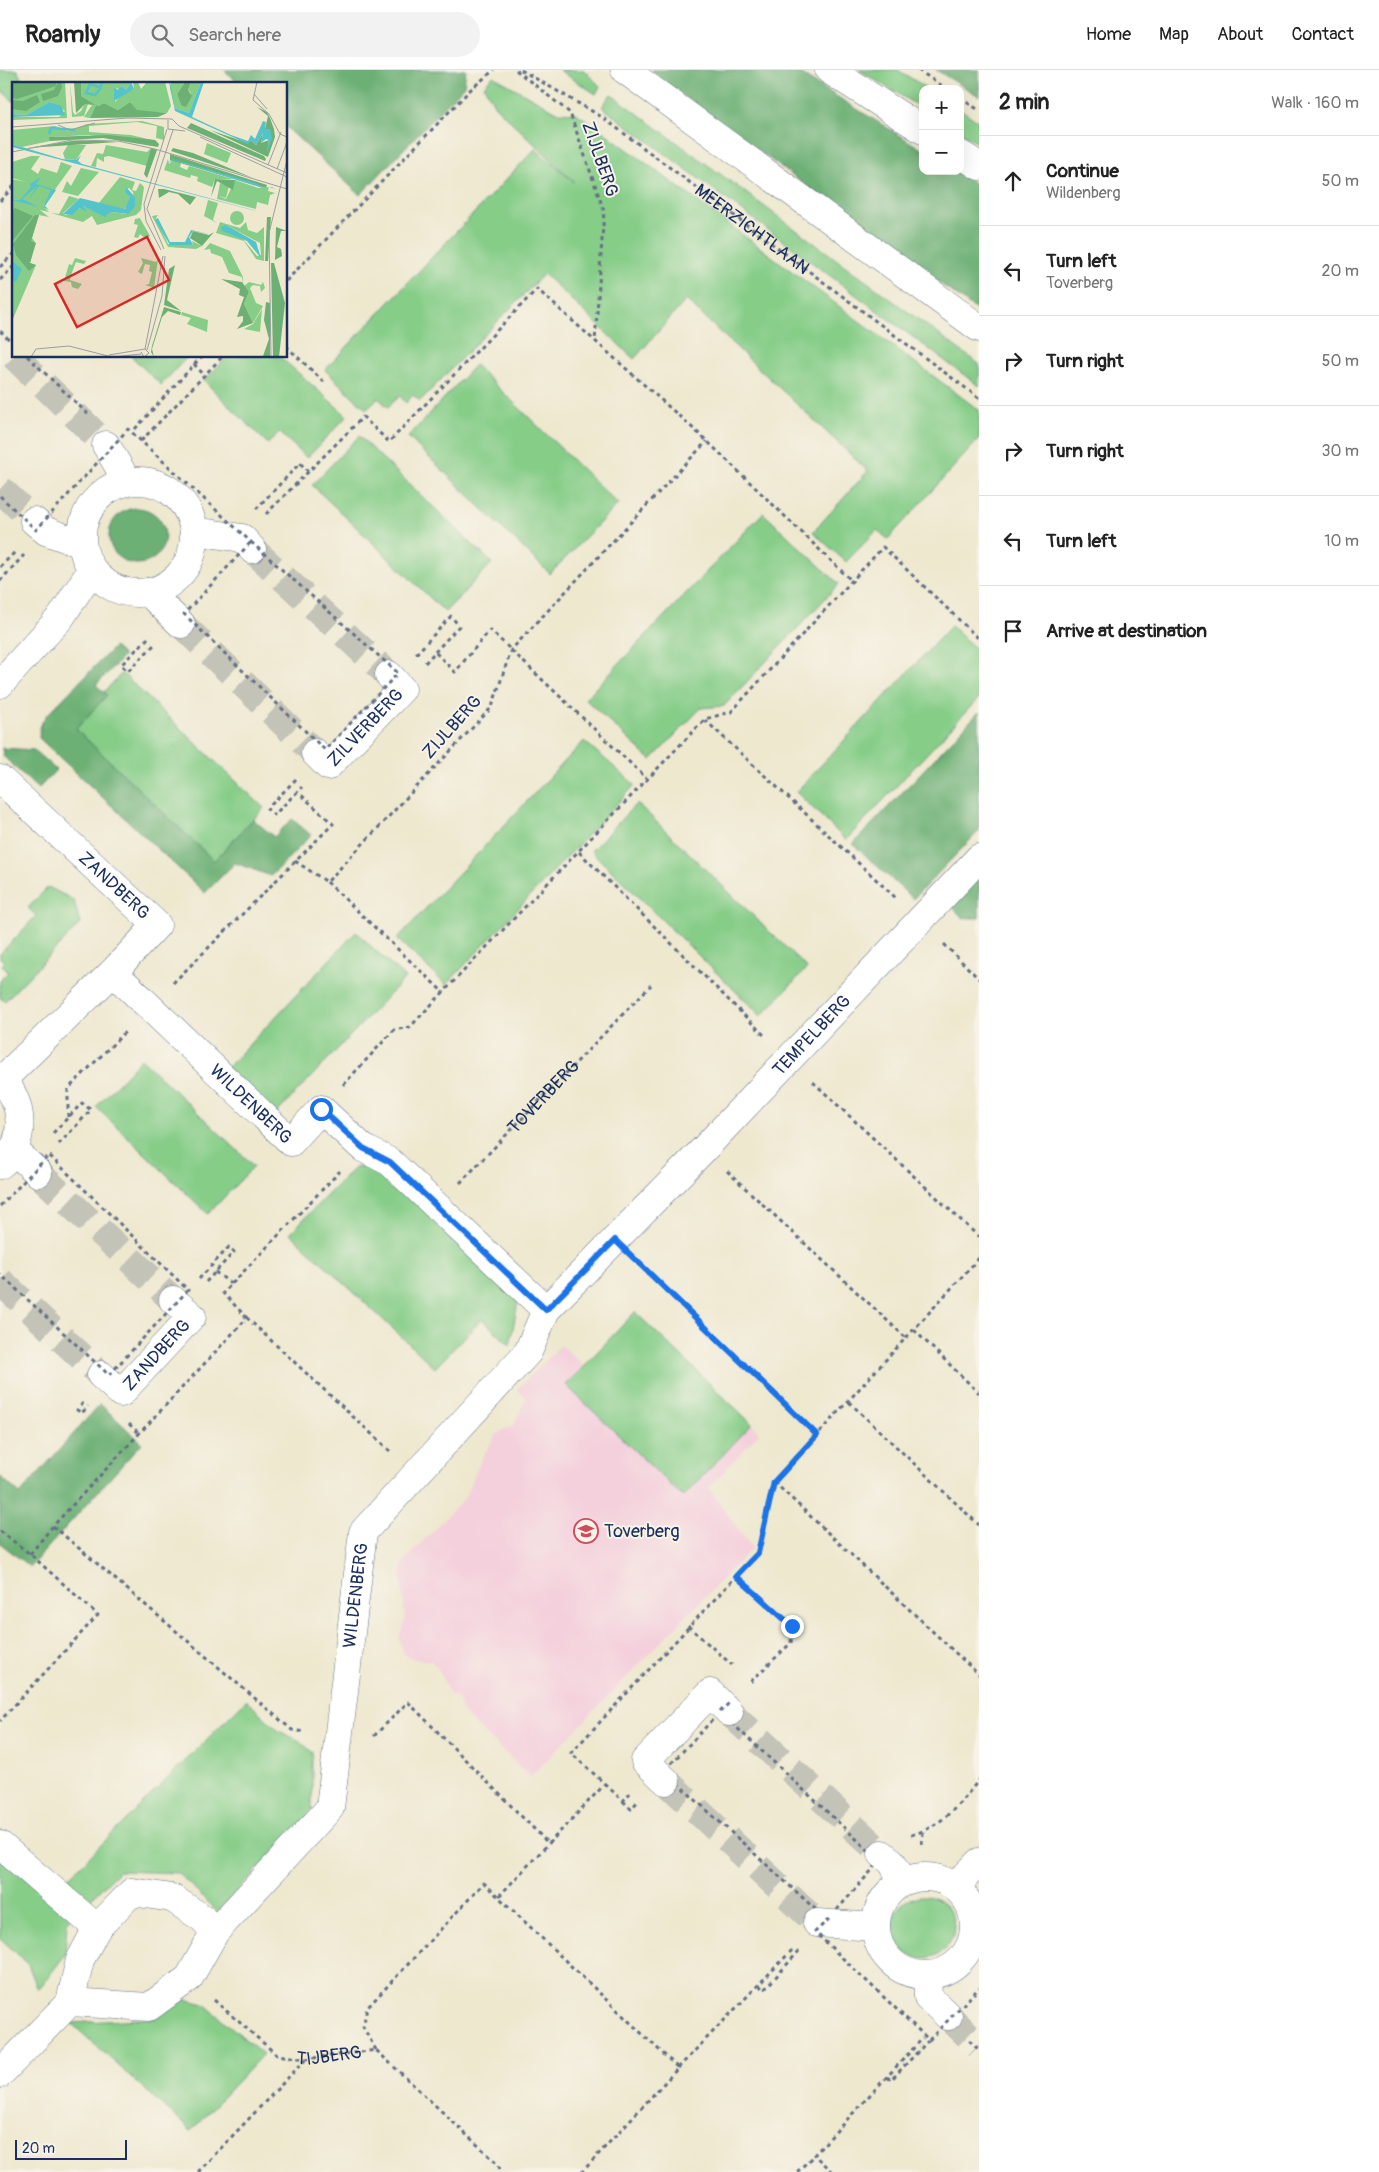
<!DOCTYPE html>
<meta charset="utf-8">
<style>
:root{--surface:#fff;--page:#f2f2f2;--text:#222;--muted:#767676;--line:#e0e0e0}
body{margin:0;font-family:Pangolin,sans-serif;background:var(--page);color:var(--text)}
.controls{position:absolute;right:15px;top:15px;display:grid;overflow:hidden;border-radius:10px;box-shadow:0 5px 20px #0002}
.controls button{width:45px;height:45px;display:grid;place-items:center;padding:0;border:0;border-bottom:1px solid var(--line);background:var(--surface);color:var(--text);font:25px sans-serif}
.scale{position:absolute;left:15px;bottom:12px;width:112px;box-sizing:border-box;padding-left:5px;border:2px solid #1b2f5e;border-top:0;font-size:14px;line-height:18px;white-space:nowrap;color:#1b2f5e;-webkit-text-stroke:4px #f7f3e8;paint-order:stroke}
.stop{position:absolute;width:15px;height:15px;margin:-11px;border:4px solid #1a73e8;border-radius:50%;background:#fff}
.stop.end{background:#1a73e8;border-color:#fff;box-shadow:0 1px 5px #0008}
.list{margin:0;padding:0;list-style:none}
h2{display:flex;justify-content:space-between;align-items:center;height:65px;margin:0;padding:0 20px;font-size:21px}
h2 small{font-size:16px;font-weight:400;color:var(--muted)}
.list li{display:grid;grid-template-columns:32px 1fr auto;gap:15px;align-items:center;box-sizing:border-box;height:90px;padding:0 20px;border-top:1px solid var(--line)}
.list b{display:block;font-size:19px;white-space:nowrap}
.list p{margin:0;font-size:16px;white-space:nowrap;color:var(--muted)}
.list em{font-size:16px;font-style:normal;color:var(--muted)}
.icon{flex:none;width:28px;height:28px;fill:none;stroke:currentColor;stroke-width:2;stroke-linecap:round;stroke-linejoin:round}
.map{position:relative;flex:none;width:979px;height:2102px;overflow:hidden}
header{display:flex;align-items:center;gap:30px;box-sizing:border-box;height:70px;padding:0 25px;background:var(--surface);border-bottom:1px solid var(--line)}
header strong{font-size:24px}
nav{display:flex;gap:28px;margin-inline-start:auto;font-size:18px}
.search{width:350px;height:45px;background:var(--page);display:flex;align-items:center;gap:12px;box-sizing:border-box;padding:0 18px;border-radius:28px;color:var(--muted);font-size:19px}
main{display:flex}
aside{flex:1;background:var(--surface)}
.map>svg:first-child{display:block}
.built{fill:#f4cfdc}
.green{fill:#86cd88;stroke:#507e73}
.forest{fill:#6cb074;stroke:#447069}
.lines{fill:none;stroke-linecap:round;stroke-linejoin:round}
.minor-tunnel{stroke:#c4c3b8;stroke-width:28;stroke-dasharray:28 14;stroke-linecap:butt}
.minor-casing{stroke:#657086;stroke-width:29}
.path{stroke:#657086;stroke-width:3;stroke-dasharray:4 4;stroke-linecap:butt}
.minor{stroke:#fff;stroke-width:28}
.path-bridge{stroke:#657086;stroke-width:3;stroke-dasharray:4 4;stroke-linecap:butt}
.route{stroke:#1a73e8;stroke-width:6}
.labels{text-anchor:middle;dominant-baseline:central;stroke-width:4;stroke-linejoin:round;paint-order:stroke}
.street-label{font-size:18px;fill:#1b2f5e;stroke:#f7f3e8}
.poi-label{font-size:18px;fill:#1b2f5e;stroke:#f7f3e8;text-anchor:start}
.inset-river{fill:none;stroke:#55c3ca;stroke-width:2.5}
.inset-road{fill:none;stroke:#9a9ea2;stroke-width:1}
.view{fill:#d62828;fill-opacity:0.15;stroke:#d62828;stroke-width:2.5}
.inset-edge{fill:none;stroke:#1b2f5e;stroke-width:2.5}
</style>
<header>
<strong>Roamly</strong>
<div class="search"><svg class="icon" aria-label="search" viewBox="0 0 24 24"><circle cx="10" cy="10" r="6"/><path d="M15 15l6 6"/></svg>Search here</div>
<nav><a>Home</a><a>Map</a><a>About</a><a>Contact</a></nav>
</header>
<main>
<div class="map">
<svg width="979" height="2102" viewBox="0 0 979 2102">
<rect width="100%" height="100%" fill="#f7f3e8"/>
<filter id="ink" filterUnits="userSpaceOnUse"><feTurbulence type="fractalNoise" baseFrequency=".02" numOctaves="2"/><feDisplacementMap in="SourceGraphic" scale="10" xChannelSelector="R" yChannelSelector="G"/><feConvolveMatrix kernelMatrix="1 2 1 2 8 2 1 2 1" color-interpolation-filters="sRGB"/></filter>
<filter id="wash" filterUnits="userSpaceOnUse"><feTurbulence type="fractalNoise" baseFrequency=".0096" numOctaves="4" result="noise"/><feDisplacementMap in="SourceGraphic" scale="20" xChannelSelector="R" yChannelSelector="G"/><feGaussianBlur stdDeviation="1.12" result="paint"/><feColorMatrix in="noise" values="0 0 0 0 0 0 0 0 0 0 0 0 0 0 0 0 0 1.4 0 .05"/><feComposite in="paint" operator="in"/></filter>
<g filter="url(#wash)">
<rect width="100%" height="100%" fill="#eee8cf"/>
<!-- built -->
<path class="built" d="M635,1242L760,1362L709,1418L752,1478L530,1707L462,1642L458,1628L450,1625L438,1598L431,1591L411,1589L403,1583L399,1569L405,1550L401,1507L403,1492L464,1429L483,1386L495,1366L505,1359L513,1357L526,1328L517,1319L561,1275L584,1296Z"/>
<!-- green -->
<path class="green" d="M0,0H17L24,14H14V32L0,19Z
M559,0H584L600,16L596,24Z
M859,0H898L928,19H923V39Z
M493,6L557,42L576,43L608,65L979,340V369L888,469L877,460L846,492L813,462L868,401L686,230L634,289L544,204L420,331L413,325L406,333L400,326L388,337L378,328L366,339L325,300L535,79L574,112L495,36L484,16Z
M611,24L979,294V316L602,37Z
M960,39L979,52V74L960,62Z
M131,286H188L161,315Z
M228,286H279L347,346L307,388L279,362L268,374L204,311Z
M475,295L618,434L550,504L408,367Z
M359,366L492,493L445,542L312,415Z
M763,443L839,514L724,636L701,638L651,690L585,629Z
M951,556L979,582V628L846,770L796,722Z
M122,603L264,738L214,791L75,659L107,625L104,622Z
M584,671L635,715L446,915L397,869Z
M637,733L807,898L761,946L591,781Z
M48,817L74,830L80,854L5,931L0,928V911L8,902L2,895L5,892L0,888V884L36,846L28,838Z
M356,862L405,908L275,1045L227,998Z
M141,989L254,1096L208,1144L96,1037Z
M355,1097L385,1098L519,1226L510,1275L482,1249L435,1298L290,1163Z
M635,1242L752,1354L683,1427L566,1315Z
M246,1630L279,1661L300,1671L312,1682V1742L217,1842L178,1803L119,1801L67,1852L65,1885L38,1920L28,1894L0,1868V1760L65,1811Z
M892 1857a31 31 0 1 1 62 0a31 31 0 1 1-62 0Z
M180,1928L204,1934L263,1984L191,2061L71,1953L156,1948Z"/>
<!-- forest -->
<path class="forest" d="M224,0H466L464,16L360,125L286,57V14H239Z
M652,0H794L923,80V101H956L979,116V242L666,13Z
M936,0H979V26Z
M109 466a28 28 0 1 1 56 0a28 28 0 1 1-56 0Z
M114,577L124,586L96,615L107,625L76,659L214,791L253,749L274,767L292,749L311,765L271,806L235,793L205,823L39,668L40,656L45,647Z
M979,642V761L913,829L853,774Z
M2,678L34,680L56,700L38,719L3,686Z
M979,798V848H963L947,831Z
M100,1334L142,1373L30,1497L0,1473V1406L20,1424Z"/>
</g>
<g filter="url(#ink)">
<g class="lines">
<!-- minor-tunnel -->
<path class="minor-tunnel" d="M14,286L106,375
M0,419L34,451
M252,479L389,605
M181,554L315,683
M38,1103L173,1230
M0,1211L101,1305
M729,1642L882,1784
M666,1711L817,1853
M948,1946L979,1976"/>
<defs>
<g id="minor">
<path d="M625,0L979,258"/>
<path d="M829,0L923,60"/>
<path d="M960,84L979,96"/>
<path d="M106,375L127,411"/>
<circle cx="138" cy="467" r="56"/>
<path d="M34,451L46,461L82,474"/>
<path d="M194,461L242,468L252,479"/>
<path d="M148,522L181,554"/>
<path d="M0,614L61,547L92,499"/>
<path id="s4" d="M315,683L328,696L402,619L389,605"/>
<path id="s5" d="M0,709L157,855L113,902L2,1010"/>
<path id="s6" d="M113,902L291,1072L321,1039L363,1078L390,1092L546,1240"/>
<path d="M0,1008C24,1029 28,1075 0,1095"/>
<path d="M13,1079L38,1103"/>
<path id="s7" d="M101,1305L121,1323L192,1246L173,1230"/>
<path d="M666,1711L645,1691L710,1623L729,1642"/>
<path d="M0,1775L97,1858L80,1890L70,1932"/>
<path d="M882,1784L892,1792L903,1812"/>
<circle cx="925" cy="1856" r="49"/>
<path d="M955,1817L979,1792"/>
<path d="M817,1853L875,1857"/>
<path d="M97,1858L132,1822L172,1828L202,1848L215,1862"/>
<path d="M927,1906L928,1927L948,1946"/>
<path id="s8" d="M0,2004L70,1932L149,1937L189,1908L215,1862L330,1738L363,1462L528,1282L546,1240L704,1079L979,788"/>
</g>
</defs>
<!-- minor casing -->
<use href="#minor" class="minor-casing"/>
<!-- path -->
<g class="path">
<path d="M516,0L570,43L604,141L595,272"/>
<path id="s1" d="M521,0L602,47L979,328"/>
<path d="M918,0L947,19"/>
<path d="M960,28L979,40"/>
<path d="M0,131L14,116"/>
<path d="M0,197L14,183"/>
<path d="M0,210L14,196"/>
<path d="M286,211L471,19L494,0"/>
<path d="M0,261L14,274"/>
<path d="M286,276L324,312"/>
<path d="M27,286L90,346"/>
<path d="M194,294L205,306"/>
<path d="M135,359L202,286"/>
<path d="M141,371L223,286"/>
<path d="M256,439L300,393L308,401"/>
<path d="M266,444L363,347L389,372L537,219L707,371L853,512"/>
<path d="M0,497L17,480"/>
<path d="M0,511L24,485"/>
<path d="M148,568L121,595L128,601L155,574"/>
<path d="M416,584L451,546L459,556L435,582"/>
<path d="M425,593L435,582L455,602L490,560L647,709"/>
<path d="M705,650L896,828"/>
<path d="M296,709L267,739L274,745L302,717"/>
<path d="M579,782L765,966"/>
<path d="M295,791L327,812L492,637L511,580L707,371"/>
<path d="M327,812L444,923"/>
<path d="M944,874L979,909"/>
<path d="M173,913L333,754L298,722"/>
<path d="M813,1012L979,1167"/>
<path d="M343,1015L394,960L410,957L705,649L731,642L883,477L979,569"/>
<path d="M68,1047V1019L127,960"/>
<path d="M53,1063L82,1033L91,1040L57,1076"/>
<path d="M727,1101L906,1268"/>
<path id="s2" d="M460,1113L651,915"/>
<path d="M979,1188L774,1412L979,1605"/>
<path d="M639,1193L817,1365"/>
<path d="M215,1202L232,1214"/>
<path d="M199,1209L229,1177L234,1182L205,1213"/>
<path d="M247,1248L223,1223L340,1101"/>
<path d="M914,1260L979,1323"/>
<path d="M849,1332L979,1455"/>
<path d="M83,1333L77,1340L82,1343L88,1336"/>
<path d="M129,1354L139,1363"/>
<path d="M53,1456L292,1660L305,1662"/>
<path d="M0,1461L30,1484L98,1545L0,1651"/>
<path d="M30,1484L53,1456L247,1248L390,1381"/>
<path d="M736,1506L792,1556L791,1573L748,1614"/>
<path d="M688,1556L732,1595"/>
<path d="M720,1642L880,1791L829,1849L814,1838L664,1701Z"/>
<path d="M374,1666L408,1632L548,1773"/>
<path d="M605,1714L623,1731L630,1723"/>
<path d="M623,1731L631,1739L638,1731"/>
<path d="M911,1765C942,1757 959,1734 979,1710"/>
<path d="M922,1774L923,1762"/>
<path d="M499,1826L605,1714L571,1683L758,1483L774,1412"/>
<path d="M759,1915L764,1920L799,1881"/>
<path id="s3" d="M214,1930L277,1985L306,1989L376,1980L499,2095L500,2102"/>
<path d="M969,1970L979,1980"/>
<path d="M376,1980L363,1957L367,1938L484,1813L678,1998L582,2102"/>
<path d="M678,1998L794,1878"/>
<path d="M887,2007L891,2010L928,1971"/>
<path d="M198,2102L306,1989"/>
<path d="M797,2102L814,2085"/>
<path d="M832,2102L814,2085L923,1968"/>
</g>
<!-- minor -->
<use href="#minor" class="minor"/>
<!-- path-bridge -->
<path class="path-bridge" d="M0,426L36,460L128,359L251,472
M251,472L398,603L325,680L184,544Z
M0,1136L49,1085L188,1220L109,1305L0,1204
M720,1642L730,1632
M829,1849L815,1862L929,1970L979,1918"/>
</g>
</g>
<g class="lines" filter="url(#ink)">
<!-- route -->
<path class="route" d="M321,1039L363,1078L390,1092L546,1240L615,1170L817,1365L774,1412L758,1483L736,1506L792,1556"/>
</g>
<!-- icons -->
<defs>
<symbol id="school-ring" viewBox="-11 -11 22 22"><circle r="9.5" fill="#f7f3e8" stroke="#d1495b" stroke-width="1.5"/><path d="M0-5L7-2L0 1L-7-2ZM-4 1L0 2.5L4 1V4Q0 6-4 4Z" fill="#d1495b"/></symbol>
</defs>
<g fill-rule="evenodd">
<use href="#school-ring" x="572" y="1447" width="28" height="28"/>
</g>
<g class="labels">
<!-- street labels -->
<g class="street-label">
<text transform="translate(600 89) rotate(71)">ZIJLBERG</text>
<text stroke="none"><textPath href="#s1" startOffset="281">MEERZICHTLAAN</textPath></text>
<text stroke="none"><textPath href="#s4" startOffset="72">ZILVERBERG</textPath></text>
<text transform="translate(452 657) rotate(-48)">ZIJLBERG</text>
<text stroke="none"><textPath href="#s5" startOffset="156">ZANDBERG</textPath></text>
<text stroke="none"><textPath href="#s8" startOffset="1401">TEMPELBERG</textPath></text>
<text stroke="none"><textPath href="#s2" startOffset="120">TOVERBERG</textPath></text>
<text stroke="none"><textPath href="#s6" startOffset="191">WILDENBERG</textPath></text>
<text stroke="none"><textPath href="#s7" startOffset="79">ZANDBERG</textPath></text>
<text stroke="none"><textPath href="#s8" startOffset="665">WILDENBERG</textPath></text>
<text stroke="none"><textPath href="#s3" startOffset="136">TIJBERG</textPath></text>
</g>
<!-- poi labels -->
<g class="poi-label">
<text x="604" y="1461">Toverberg</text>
</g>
</g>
<!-- overview -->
<g transform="translate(12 12)">
<rect width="275" height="275" fill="#eee8cf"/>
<path d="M0,0H53L55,36L0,38V35H47L53,29L39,20L14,33L0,32ZM58,0L61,30L63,33L69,29L73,21H76L84,23L78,36L72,35L80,23L76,22L72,34L60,35ZM69,0H119L114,8L110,4L108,8L102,5L103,20L110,12L122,7L121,0H126L129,7L135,0H153L159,24L155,31L125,29L118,20L106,28L92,21L86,24L69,14ZM159,0H173L165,12L169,23L179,11L176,8L179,0H189L177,31L163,26L158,6ZM130,39L152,45V58L144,56L145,44L125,40L77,44V50L119,53L140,58L139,61L77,53L38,55V59L10,65L0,62V48L43,44L56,49L75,42ZM195,61L219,71L215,81L192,72ZM56,63H74L64,78L53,77L51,71ZM94,63L135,70L139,66L135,84L97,74L92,75V80L85,76L84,85L79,84L85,71L91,72ZM19,74H28L19,87L26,92L29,86L45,91L49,80L60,84L31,124L37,130L28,128L37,135L27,133L20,156L23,160L18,181L24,183L0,239V97L14,100L0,96V80ZM156,77L157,82L161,78L169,81L168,85L175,88L177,84L221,97H203L200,105L185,99L186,95L179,93L178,96L152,88ZM69,86L87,90L66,114L50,110L55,99L59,104ZM108,95L123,100L120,108L124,109L128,101L132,105L129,128L124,133L85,143L80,134L71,140L39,131L47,132L57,114L67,117L51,131L53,133L60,132L71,124L94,134L99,130L114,132L123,125L121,110L117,106L113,108L118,115L117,122L111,128L86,122ZM223,98L246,106L260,105L263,107L257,105L256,109L263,111L258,113L256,123L245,120L244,127L205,117L208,101L217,104L214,116L207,114L214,117ZM196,118L206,121L201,138L205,141L192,134ZM218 136a7 7 0 1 1 14 0a7 7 0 1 1-14 0ZM146,133L144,136L156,162L181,163L180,159L190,164L184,167L156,165L140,134ZM128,136L129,138L142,161L138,154L134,157L128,152L126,156L122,155L126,143L122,142L123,137ZM208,140L228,146L234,140L236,148L245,151L252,145V179L244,177L232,159L204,151ZM214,143L248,161L249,173L245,174L231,157L211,149ZM198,161L218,169L231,195V202L230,195L217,191L210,175L199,171L198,167L192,168ZM63,176L74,179L72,182L64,180L59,193L58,198L70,202L66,207L60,205L59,200L52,199L57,182L60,183ZM129,176L144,180L146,177L142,206L133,203L137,202L140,190L137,189L138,183L133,182L130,192L126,190L131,181ZM237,200L249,203L251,200L253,206L249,210L248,204L241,203L238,206L244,221L251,224L241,241L232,222L237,210L232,204ZM250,227L248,250L232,247L241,242ZM170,230L196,238L195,250L175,242L179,236L169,233Z" fill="#86cd88" fill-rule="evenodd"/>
<path d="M0,0H44V4L5,17L0,16ZM46,0H49L50,5L46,14L31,19L29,12L42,8ZM62,0H69V14L86,24L92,21L106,28L121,18L118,20L125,28L155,31L146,35L78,36L84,23L73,22L64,31ZM173,0H179L176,8L180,14L174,25L169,23L165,12ZM25,13L28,20L14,29L0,27V18L11,19ZM245,25L255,30L258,36L262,47L263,55L256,75L198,48L236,61L239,58L244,63L251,51L249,61L257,58L255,71L259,51L253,47L256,34ZM179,41L252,74L254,77L253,79L175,46ZM97,53L143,58L147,62L146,65L91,56L38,59L37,55ZM60,59H91L106,60L15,66ZM139,66L145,68L135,96L132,92ZM161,66L181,71L241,96L159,69ZM158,72L252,102L255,103L254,106L158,78ZM203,97L223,98L221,108L205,99L199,115ZM146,107H152L184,115L178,123L166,112L157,110L147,116ZM3,126L21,134L1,158L0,129ZM23,133H27L19,159L24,161L18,181L24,183L17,189L4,173L1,162ZM255,135H259L256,179H253ZM264,145L275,149H269L265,165L269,167L270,174L263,178ZM181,149L197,153L202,150L190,164L178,156ZM259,181H262L273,221L267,275H261ZM163,183L155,218L169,229L152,223L157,187ZM209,197L230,200L237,210L232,222L241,241L225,247L231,239V234L225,235L232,215L227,213L228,207ZM254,220L258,221V275L251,274L257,257L252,238ZM152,225L169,230L168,233L156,229L150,235L140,267L142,275L139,270L140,264Z" fill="#6cb074"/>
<path d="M119,0L122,7L102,19V5L106,8L110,4L114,8ZM157,0H158L163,26L177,31L189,0H192L180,35L219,53L236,59L239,53L243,57L251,39L254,40L253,47H258L260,56L255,71L257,58L254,57L249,61L251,51L244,63L239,58L236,62L163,29ZM38,20L49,24L53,33L0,35V32L14,33ZM0,62L50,77L64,78L69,73L66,79L70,82L275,137L0,65ZM160,77L243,101L254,107L161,78L156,81ZM29,95L24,102L44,108L51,98L33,124L37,128L31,125L39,108L27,104L16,118L25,104L10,117L27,125L0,118H8L19,105L18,102ZM114,105L123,115V125L116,132L99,130L93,135L71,124L75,130L68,126L60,133L51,132L68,116L113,127L118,115L113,110ZM146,136L158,160H173L179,148L198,152L181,149L177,155L181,163H158L143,138ZM214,143L244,160L249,176L235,159L210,149L209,145ZM0,179L10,187L4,200L0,198Z" fill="#55c3ca"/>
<path class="inset-river" d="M87,5L78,2L74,11L83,13L88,7L90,0M37,52L39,46L63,48"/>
<path class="inset-road" d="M245,0L241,18L257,32L268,52L275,55M242,12L255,27M156,38V47L173,49M46,43L58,48L83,41M0,45L115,36L160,37L167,44L275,91M188,55L275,95M0,70L60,58L106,59L143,67L275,107M256,83L269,50M265,87L275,60M152,167L135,127L161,48M149,168L134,139L132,122L155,47M133,267L151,174M135,268L150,214L153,174M97,273L133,267L137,271L132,275L129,270M19,275L24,267L57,264L100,275M101,275L129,272M259,275L257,151L275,78"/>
<path class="view" d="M135,155L157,198L65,245L43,202Z"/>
<rect width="275" height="275" class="inset-edge"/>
</g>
</svg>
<div class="controls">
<button>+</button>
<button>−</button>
</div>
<div class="scale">20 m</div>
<div class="stop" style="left:321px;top:1039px"></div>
<div class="stop end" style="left:792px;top:1556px"></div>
</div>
<aside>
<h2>2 min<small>Walk · 160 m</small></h2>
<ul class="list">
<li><svg class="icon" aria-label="ahead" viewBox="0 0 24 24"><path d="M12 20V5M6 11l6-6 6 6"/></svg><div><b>Continue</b><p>Wildenberg</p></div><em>50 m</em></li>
<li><svg class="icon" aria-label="left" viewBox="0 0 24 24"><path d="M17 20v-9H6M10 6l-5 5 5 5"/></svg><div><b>Turn left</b><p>Toverberg</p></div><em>20 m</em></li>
<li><svg class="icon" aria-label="right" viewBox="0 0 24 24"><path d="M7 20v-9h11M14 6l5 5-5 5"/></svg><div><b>Turn right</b></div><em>50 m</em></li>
<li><svg class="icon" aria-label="right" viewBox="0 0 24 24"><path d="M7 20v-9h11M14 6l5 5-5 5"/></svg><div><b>Turn right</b></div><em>30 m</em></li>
<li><svg class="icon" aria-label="left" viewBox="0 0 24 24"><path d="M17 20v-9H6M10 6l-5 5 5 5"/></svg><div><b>Turn left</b></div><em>10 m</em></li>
<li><svg class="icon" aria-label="arrive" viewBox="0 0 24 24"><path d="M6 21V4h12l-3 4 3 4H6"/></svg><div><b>Arrive at destination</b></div></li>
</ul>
</aside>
</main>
